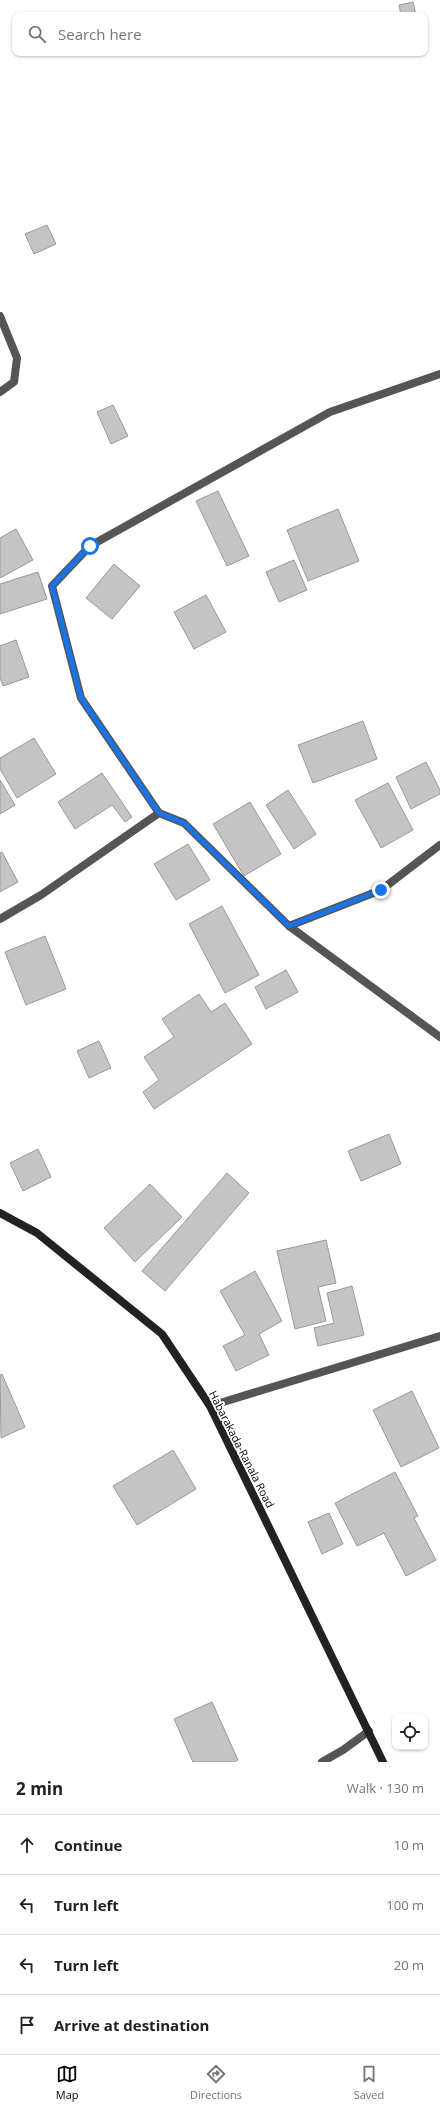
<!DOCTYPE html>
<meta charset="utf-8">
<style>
:root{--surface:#fff;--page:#f2f2f2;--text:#202124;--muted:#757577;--line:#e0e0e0;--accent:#000}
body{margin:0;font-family:"Open Sans",sans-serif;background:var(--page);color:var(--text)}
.controls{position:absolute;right:12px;bottom:12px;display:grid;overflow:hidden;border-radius:8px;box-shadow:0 1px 3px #0004}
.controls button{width:36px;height:36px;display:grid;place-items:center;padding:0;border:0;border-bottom:1px solid var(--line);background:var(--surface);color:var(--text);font:20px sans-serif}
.stop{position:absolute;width:12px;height:12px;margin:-9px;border:3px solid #1a73e8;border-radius:50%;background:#fff}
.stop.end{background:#1a73e8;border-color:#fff;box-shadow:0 1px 4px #0008}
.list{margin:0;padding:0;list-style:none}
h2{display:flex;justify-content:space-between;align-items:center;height:52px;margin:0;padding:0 16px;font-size:17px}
h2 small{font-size:13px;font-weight:400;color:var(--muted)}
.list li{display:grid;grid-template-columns:26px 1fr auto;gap:12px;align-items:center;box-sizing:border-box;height:60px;padding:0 16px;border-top:1px solid var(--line)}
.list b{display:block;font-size:15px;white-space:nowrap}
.list em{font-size:13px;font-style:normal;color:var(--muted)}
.icon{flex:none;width:22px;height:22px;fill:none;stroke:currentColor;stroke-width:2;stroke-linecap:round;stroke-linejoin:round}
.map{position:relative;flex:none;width:440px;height:1762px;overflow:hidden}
.search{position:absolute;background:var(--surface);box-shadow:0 1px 3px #0004;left:12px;right:12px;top:12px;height:44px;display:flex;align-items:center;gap:10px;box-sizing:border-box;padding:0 14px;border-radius:8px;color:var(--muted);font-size:15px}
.sheet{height:292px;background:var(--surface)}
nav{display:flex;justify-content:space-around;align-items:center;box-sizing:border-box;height:56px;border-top:1px solid var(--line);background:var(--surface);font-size:11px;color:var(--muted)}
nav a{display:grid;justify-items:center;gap:2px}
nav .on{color:var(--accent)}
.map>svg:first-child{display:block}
.building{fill:#c4c4c4;stroke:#999}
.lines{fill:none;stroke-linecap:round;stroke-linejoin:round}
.minor{stroke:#555;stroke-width:8}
.secondary{stroke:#222;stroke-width:8}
.route{stroke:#1a73e8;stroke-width:5}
.labels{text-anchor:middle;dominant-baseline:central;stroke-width:3.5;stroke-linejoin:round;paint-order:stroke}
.street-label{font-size:11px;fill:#000;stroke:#fff}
</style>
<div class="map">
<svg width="440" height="1762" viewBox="0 0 440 1762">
<rect width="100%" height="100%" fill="#fff"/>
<!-- building -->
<path class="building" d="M413,2L416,15H401L399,5Z
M47,225L56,244L34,254L25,234Z
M113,405L128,436L111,444L97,412Z
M218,491L249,556L227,566L196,501Z
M338,509L359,561L308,581L287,530Z
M16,529L33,560L0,578V538Z
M294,560L307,590L279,602L266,572Z
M114,564L140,586L112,619L86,598Z
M38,572L47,599L0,614V584Z
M206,595L226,632L194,649L174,612Z
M16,640L29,677L3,686L0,678V646Z
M363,721L377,759L313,783L298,745Z
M34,738L56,774L17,798L0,769V758Z
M426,762L440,790V794L411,809L396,777Z
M102,773L132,817L125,822L112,805L75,829L58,802Z
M0,780L15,805L0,814Z
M388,783L413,830L381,848L355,800Z
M288,790L316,834L294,849L266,805Z
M250,802L281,854L244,876L213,824Z
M188,844L210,880L176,900L154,864Z
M2,852L18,882L0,892V853Z
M222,906L259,975L225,993L189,924Z
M45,936L66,989L26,1005L5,952Z
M286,970L298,992L266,1009L255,987Z
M199,994L211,1012L225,1003L252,1044L154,1109L143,1092L159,1080L144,1057L174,1037L162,1019Z
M99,1041L111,1068L89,1078L77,1051Z
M389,1134L401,1164L361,1181L348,1151Z
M38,1149L51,1177L23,1191L10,1163Z
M227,1173L249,1193L165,1291L142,1271Z
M150,1184L182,1217L135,1262L104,1228Z
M326,1240L336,1283L318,1287L326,1321L295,1329L277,1251Z
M255,1271L282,1321L259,1334L269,1355L236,1371L223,1346L245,1335L220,1291Z
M352,1286L364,1335L318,1346L314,1328L334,1323L327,1293Z
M2,1374L25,1427L1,1438L0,1375Z
M412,1391L439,1448L401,1467L373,1410Z
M173,1450L196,1489L137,1525L113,1486Z
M395,1472L418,1516L414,1518L436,1560L406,1576L384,1533L357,1546L335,1503Z
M329,1513L343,1544L322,1554L308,1522Z
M212,1702L238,1760L234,1762H193L174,1719Z"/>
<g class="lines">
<!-- minor -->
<path class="minor" d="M0,316L17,358L14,382L0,392
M440,374L330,412L90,546L52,586L81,698L159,813L184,823L289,926L440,1037
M0,919L41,895L159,813
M289,926L381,890L440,845
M210,1406L440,1336
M322,1762L343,1750L369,1731"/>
<!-- secondary -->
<path class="secondary" d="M0,1213L37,1233L162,1334L210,1406L383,1762"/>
</g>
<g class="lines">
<!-- route -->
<path class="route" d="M90,546L52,586L81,698L159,813L184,823L289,926L381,890"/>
</g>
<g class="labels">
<!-- street labels -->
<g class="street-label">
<text transform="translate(242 1449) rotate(63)">Habarakada-Ranala Road</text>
</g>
</g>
</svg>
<div class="controls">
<button><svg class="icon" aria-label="locate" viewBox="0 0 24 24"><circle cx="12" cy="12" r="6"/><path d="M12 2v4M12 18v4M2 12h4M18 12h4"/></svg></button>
</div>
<div class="stop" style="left:90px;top:546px"></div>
<div class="stop end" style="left:381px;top:890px"></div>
<div class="search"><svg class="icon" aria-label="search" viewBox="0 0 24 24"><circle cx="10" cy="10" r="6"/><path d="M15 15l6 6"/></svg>Search here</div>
</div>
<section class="sheet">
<h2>2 min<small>Walk · 130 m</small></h2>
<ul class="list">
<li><svg class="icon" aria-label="ahead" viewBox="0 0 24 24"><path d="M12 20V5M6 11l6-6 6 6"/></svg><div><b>Continue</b></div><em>10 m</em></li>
<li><svg class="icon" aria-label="left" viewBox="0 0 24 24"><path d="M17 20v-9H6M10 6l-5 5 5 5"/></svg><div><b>Turn left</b></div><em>100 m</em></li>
<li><svg class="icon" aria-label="left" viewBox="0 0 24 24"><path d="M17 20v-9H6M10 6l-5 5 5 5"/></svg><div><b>Turn left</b></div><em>20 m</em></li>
<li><svg class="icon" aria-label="arrive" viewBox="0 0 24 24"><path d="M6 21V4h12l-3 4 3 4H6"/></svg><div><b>Arrive at destination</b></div></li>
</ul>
</section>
<nav>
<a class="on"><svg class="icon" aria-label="map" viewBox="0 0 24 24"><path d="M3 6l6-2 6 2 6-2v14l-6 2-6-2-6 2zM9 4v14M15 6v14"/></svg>Map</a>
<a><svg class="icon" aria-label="directions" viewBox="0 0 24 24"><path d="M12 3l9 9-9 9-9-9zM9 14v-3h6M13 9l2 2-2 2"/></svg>Directions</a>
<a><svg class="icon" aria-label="saved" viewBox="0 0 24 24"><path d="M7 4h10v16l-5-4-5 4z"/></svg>Saved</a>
</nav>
